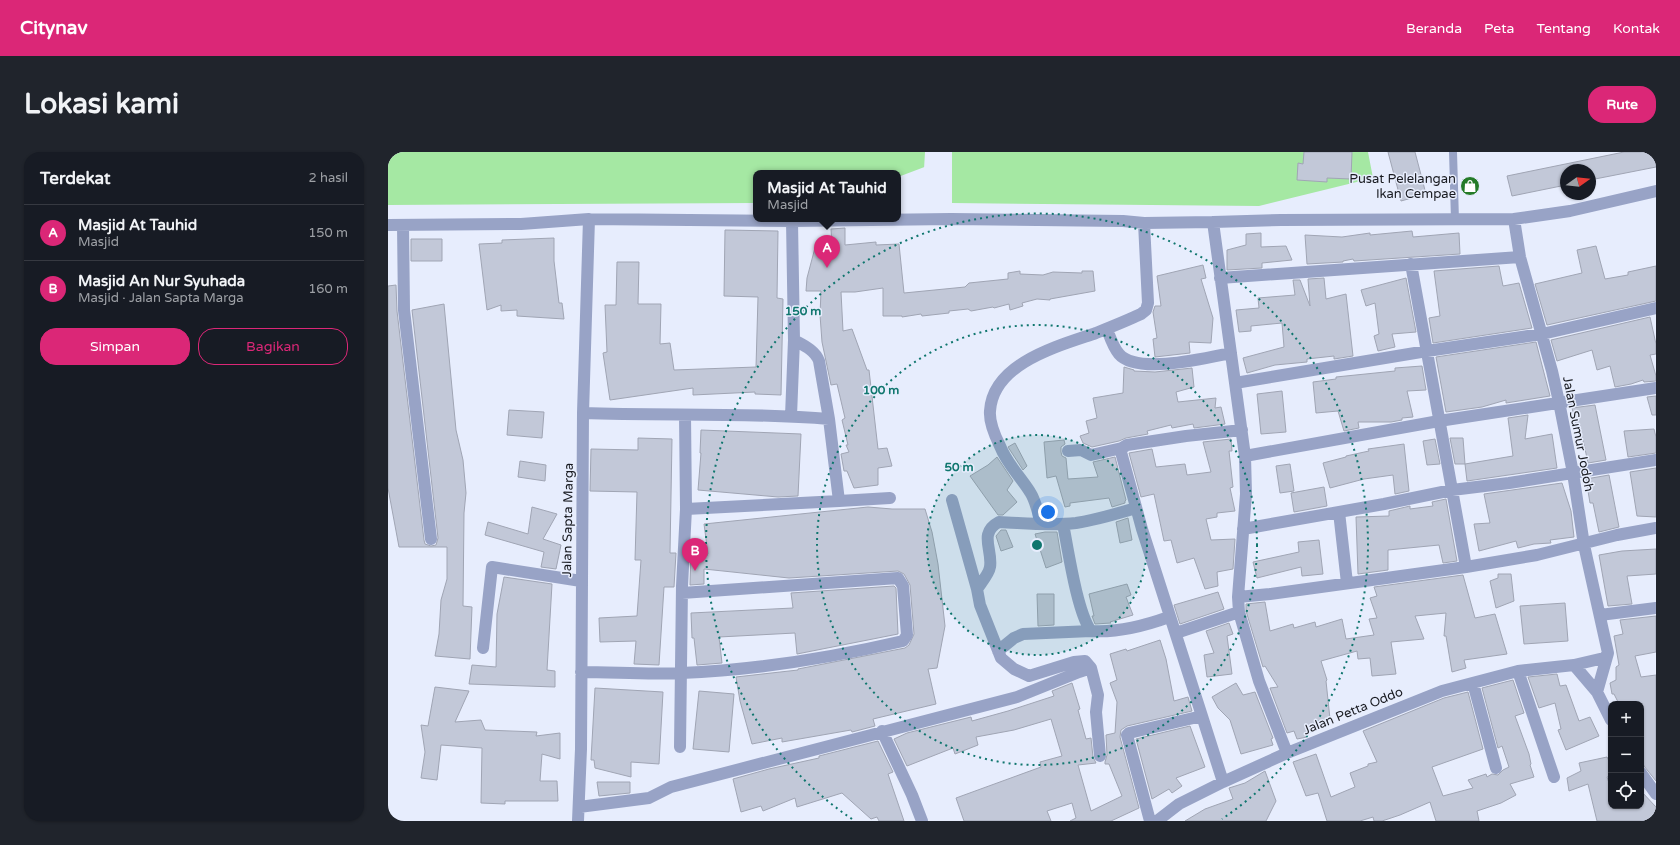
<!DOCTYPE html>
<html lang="id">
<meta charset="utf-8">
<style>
:root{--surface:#171b24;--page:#20242c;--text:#f1f3f6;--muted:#9ea1a6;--line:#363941;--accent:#db2777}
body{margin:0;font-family:"Varela Round",sans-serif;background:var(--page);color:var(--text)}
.controls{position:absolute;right:12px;bottom:12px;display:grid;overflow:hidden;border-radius:8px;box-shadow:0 1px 3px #0004}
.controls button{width:36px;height:36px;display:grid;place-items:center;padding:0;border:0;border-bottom:1px solid var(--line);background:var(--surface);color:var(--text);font:20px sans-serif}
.compass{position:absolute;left:1172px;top:12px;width:36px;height:36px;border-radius:50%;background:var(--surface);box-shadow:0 1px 3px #0004;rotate:75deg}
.you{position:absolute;left:660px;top:360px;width:14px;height:14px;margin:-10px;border:3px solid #fff;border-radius:50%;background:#1a73e8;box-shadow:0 0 0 6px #1a73e833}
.badge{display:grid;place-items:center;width:26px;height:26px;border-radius:50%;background:var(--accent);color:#fff;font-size:13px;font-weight:700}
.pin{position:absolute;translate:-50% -33px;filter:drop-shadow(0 1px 2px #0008)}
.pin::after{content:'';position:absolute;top:21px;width:14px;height:12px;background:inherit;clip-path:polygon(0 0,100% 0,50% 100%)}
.popup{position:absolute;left:365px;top:18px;width:148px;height:52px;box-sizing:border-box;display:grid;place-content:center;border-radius:8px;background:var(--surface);filter:drop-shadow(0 1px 3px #0005);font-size:13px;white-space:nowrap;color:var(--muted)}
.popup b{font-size:15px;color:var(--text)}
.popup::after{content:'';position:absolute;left:50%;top:100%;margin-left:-8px;border:8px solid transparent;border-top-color:var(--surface)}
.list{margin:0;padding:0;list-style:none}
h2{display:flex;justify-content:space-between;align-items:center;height:52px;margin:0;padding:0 16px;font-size:17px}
h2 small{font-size:13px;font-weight:400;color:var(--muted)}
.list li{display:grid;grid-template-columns:26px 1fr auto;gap:12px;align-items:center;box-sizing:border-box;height:56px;padding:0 16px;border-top:1px solid var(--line)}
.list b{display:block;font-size:15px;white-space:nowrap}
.list p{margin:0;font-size:13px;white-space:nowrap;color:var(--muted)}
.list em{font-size:13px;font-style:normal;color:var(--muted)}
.actions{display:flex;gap:8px;padding:12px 16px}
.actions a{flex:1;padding:9px 0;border:1px solid var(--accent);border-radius:16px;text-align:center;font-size:14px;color:var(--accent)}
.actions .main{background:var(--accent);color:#fff}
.icon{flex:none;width:22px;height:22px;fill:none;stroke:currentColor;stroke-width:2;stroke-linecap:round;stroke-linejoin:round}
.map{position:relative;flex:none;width:1268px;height:669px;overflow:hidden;border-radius:16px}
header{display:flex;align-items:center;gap:24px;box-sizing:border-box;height:56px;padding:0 20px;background:var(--accent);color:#fff}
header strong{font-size:19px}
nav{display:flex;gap:22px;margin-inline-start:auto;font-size:14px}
.intro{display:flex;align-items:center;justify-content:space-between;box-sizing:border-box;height:96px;padding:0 24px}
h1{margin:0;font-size:28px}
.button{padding:10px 18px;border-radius:16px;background:var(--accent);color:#fff;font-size:14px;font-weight:700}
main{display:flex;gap:24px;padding:0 24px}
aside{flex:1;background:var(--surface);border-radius:16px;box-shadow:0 1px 3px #0004}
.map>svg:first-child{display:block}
.water{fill:#a5e8a3}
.pier{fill:#e7edfd}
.building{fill:#c2c8d8;stroke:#a0a5b4}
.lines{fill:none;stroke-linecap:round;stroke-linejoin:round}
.lane{stroke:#98a3c6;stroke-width:8}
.street{stroke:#98a3c6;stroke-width:12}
.ring{fill:none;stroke:#0f766e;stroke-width:2;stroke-dasharray:2 4}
.labels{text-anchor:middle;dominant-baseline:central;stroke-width:3;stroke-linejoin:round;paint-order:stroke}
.poi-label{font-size:13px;fill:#181a20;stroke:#e7edfd;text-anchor:end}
.street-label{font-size:13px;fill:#181a20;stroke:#e7edfd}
.centre{fill:#0f766e;stroke:#e7edfd;stroke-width:2}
.ring-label{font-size:12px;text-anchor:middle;font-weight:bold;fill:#0f766e;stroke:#e7edfd;stroke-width:3;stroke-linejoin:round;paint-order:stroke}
</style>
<header>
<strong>Citynav</strong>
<nav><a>Beranda</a><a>Peta</a><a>Tentang</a><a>Kontak</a></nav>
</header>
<div class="intro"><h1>Lokasi kami</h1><a class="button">Rute</a></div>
<main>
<aside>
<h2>Terdekat<small>2 hasil</small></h2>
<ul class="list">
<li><span class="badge">A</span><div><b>Masjid At Tauhid</b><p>Masjid</p></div><em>150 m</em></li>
<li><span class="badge">B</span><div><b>Masjid An Nur Syuhada</b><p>Masjid · Jalan Sapta Marga</p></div><em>160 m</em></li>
</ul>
<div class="actions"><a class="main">Simpan</a><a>Bagikan</a></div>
</aside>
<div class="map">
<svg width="1268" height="669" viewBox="0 0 1268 669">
<rect width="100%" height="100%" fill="#e7edfd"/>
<!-- water -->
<path class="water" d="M0,0H980L985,26L871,54L564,51L555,8L510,25V21H368V51L0,53Z"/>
<!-- pier -->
<path class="pier" d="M537,0H564V51H562L554,10L536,17Z"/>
<!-- building -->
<path class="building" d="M916,0H964L963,27L939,26V30L909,28L910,11L915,12Z
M1000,0H1027L1038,42L1013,49Z
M1236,0H1268V15L1202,28V18H1178V33L1124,44L1119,24Z
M457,76V93L488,90V93L511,92L516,141L577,135L581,131L620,127V121L632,119V122L655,123L665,120L694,121V119H705L707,139L662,147V148L649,147L634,151L635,154L622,158L621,152L606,156L605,155L583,159L580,157L561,159V161L534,164L533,162L514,165V164H495V136L467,140H453L455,179L464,177L479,218H481L490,297L499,296L504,314L490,316V333L466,336L459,319H456L453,302L461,300L458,293H460L454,268L457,266L449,232L443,233L434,190L432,163L433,139H418L419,126L428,92L444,93L443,77Z
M337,78L390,79L389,146L395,147L393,243L367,242V240L305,243V236L222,248L215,201L219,200L217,153H228L229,110H251L250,152H273L272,192L282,191L286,218L368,215L370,145L336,144Z
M1024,79L1025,85L1071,81L1072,102L966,109L965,107L955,109V110L919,112L917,83L954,85L982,81V83Z
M873,81V95L898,94L904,108L874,111V116L839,118V98L858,93V82Z
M166,86V109L171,151H174L176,167L129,164V158L113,159V153L99,158L91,92L114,91V88Z
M23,87H54V109H23Z
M1208,94L1217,127L1240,123V120L1268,114V149L1159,173L1147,132L1194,121L1189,98Z
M815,113L818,126L813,127L825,166L823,191L801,190L802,201L767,205L765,187L769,186L765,160L767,154H773L769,124Z
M1111,114L1115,134L1131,131L1144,176L1045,191L1041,166L1052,164L1046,119Z
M936,126L938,147L958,142L965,204L946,207V204L919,207V210L887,213L859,221L855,206L896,195L894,171L863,174V179L851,180L848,158L871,156L870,146L907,143L905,128H912L922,154L920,127Z
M1018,126L1028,180L1004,182L1007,195L990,199L986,184L991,182L987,151L978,154L973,138Z
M8,133L9,159L36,388L37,392L43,394L48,393L50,386L24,158L56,152L68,278L75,308L78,341L76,361L75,454L84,455L82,507L47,504L51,482L53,448L59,427V395H11L0,336V134Z
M1262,165L1268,192V202L1262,203L1268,224V229L1256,230L1255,228L1243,232L1227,235L1222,214L1209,218L1204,198L1169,209L1163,188Z
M1148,190L1162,244L1118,251V248L1094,255L1058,260L1048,205Z
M1034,214L1038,238L1019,239L1025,265L1014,266V268L1003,270H970L971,276L956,279L950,259L928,261L925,230L948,227V225L1007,219V216Z
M736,215L746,218V219L767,220L804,216L806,235L788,240L790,250L828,246L827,256L833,255L837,272L806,276L805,272L784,276L783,273L759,279L760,282L738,286L731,289L704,295L695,291L692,284L701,281L698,269L709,266L705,246L735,241Z
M894,239L898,280L873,282L869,242Z
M1268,244V263H1264L1259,245Z
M1207,253L1218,308L1200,311L1196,292L1193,283L1191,284L1184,256Z
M121,258L156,260L154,286L119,283Z
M1140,263L1137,287L1164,282L1169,316L1079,329L1077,312L1125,304L1120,266Z
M1266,277L1268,285V301L1240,305L1236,279Z
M313,278L413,282L410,344L390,345L310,338L313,301H312Z
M250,286L284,287L282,401H288L286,435H276L271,513L246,512L248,489L212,490L211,466L249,464L253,408H247L249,340L202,339L203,297L250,298Z
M1062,286H1075L1077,312H1067Z
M843,287L844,299H841L845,335L842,336L847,359L829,361V365L818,367L823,388L847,387L845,417L829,420L830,434L817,437L806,406L789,411L783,388L776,389L766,342L753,345L741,301L764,297L768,315L797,312L799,323L823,320L815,290Z
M1047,287L1052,312L1039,313L1035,289Z
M676,288L677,292L673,295V300L674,304L678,306L680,327L710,325L705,310L727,305L738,348L737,349V351L724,355L721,346L682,351V354L677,355L668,324L659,326L656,290Z
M627,291L639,314L635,318L620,295Z
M1016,292L1021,339L1007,342L1005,323L976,327L942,336L935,311L958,305V304L981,299L980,297Z
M609,305L625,329L619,338L629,350L615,363H610L582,324L600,313Z
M132,309L158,313L157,329L130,325Z
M902,312L906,339L892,341L888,314Z
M1268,316V365L1249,364L1242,320Z
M1221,323L1231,375L1211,380L1205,351H1202L1198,327Z
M1174,331L1183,359L1186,385L1162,388L1163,391L1146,392L1130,396L1128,389L1091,399L1086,372L1102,371L1096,342Z
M936,335L939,354L906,360L903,341Z
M1058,347L1069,409L1055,411L1051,393L1000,398V418L970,422L968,365L1001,364V359L1022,354V357L1045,354L1044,350Z
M144,355L169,362L155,387L173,393L168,417L153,415L156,400L97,383L100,370L140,382Z
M480,355L504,357H537L544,380L550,412L557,474L549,516L540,517L548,552L485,567L487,574L464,580L463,578L394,590V586L364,592L352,549L348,525L410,518V517L517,496L521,493L526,482L522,433L516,422L510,419L401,426L316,417V432L302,433L303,402H320L316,372Z
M740,366L744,388L732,391L728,370Z
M613,378H618L625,395L613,399L608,384Z
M657,380H669L674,410L658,416L647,382Z
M931,388L935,422L914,424L913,415L869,426L865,410L911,400L910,390Z
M1268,397V422L1239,424L1244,452L1220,454L1211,403L1234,399Z
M1110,422H1123L1126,449L1108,456L1102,429L1110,426Z
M1075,423L1087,466L1107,462L1119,502L1076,508L1078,516L1064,520L1058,484H1056L1058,461L1027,464L1036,487L1003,490L1008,522L984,524L982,506L970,507L969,499L933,509L939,528L938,529L942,567L918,575L919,580V585L909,587L906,579L899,581L882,536L890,535L877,514L875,515L858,459V452L877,450L882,479L905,472L906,476L927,470L928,475L954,467L958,487L986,483L981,467L989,466L982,446L989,444L986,435Z
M116,425L164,432L159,518L167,519V535L81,532L84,513L108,515L109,462Z
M739,432L743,443L738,445L745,463L722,470L723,471L707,472L704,464H706L701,442Z
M506,434L508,436L510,482L409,502L407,481L331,485L334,511L309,513L306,486H304L303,461L405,456L403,441Z
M830,440L836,457L792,472L786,453Z
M649,442H666V473L650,474Z
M1177,451L1180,489L1136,492L1132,454Z
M1268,464V500L1247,504L1253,525L1268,523V629L1256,614L1253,606V552H1231L1226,542H1224L1222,531L1228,528V515L1231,513L1226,484L1235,482L1232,468Z
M841,471L845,482L839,484L844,522L819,525L816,503L826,501L818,479Z
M772,488L778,507L786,549L800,545L804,559L739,574L733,578L732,585L751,656L723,669H682L688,666L684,651L659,659L663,669H576L568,646L653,615L652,610L674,604L663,567L626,578L588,585L590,593L567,602L565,596L519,614L506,587L519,581L583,565L584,569L620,559L666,544L664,539L684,531L692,557L690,558L698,587L703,586L705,605L708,611L690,613L703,659L734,644L721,612H717V610L719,603L718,583L727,581L729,550L722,531L729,528L722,502L738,497L739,499Z
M1169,522L1172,534L1178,533L1191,569L1202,565L1211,584L1178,598L1170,578L1173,577L1167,551L1151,556L1140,525Z
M1125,528L1136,561L1127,564L1141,602L1143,612L1142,613L1146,625L1122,632L1128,643L1113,651L1089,659L1091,669H1048L1042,650L1012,663L994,669H986L985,665L972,669H939L930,641L918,644L905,610L928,602L943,645L967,635L962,621L980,614V612L989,610L975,579L1056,546L1080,540L1095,597L1044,615L1055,644L1085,636L1080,628L1098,622L1099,625L1104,622L1110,623L1115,618L1121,615L1114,594L1110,596L1094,536Z
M848,531L855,543L867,540L885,586L883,587L885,593L853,602L842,568L830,556L824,545Z
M47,535L81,539L67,570L93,568L97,578L149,580L148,584L172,581V607L154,602L152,629H169L170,649H117V652L93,651L94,596L53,593L49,628L33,626L37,600L33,573L40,574Z
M207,536L275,540L271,612L243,610V625L207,616L206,608H203Z
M311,539L346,542L341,600L305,597Z
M802,574L817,615L788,626L794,634L784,641L781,637L764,647L748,587Z
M490,589L505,620L500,622L516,669H491L489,665L483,667L454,641L409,655L407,646L375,659L373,654L353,660L345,627L381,617L431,606V604Z
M1219,605L1223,613V623L1219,625L1223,637V654H1253V639L1268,655V669H1209L1200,632L1181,639L1179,626L1193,619L1191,611Z
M877,619L888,649L878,669H797L817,657L845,647L841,636L857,631Z
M209,630H242V641L211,644Z"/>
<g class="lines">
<!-- lane -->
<path class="lane" d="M1065,0L1067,68"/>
<!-- street -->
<path class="street" d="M1126,67L1132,105L1164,219L1171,250L1185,321L1196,393L1220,501L1209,540
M404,69L406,188C415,193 427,198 431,209L441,267L451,349L502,346
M825,70L857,304L858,342L850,445L851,460L871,529L899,601
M0,73L133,72L201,67L404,69L563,67L735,69L756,71L825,70L893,68L1126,67L1182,59L1268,39
M15,73L16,158L43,387
M1023,112L1078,415
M832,126L1132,105
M719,177C722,185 725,195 731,202C749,223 818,206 843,201
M847,231L1039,199L1154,182L1268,156
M195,261C277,264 360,260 441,267
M403,264L406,188
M680,299L693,298L703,303L734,296
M857,304L1051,269L1268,236
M564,348L589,437
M298,357L451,349
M951,360L959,431
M653,372C650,361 648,349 642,340C632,324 619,312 612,294C607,284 601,271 602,259C605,211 670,194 708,181C723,175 738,169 753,162L758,158L760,151L756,71
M675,372C680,397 689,460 703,479C730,481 756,474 781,465
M855,377L996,352L1064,338L1121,331L1268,308
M850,445L882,442L1078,415L1149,403L1229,383L1268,376
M1212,463L1268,456
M788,481L851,460
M95,496L104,415L193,429
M610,499L626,486L635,482L703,479
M1186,513L1209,540L1223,568
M703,516L697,509L686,510L641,524L626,517L613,506L592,453L589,437C593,431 601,422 602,415C605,398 590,381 611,370C636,371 663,374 688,371C708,368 728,362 748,356
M1130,519L1166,625
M193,520C227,520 260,523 293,521C368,518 442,506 515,489L519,483L515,434L510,426L294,441
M1085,531L1108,616
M814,564L835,630
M494,579L524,643L534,669
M292,595L294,434L298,357L297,263
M1253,621L1268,642
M191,655L261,646L283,635L629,545L691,520L703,516L710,543L708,560L712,604
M190,669L193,597L195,261L201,67
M762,669L739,583L741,581L814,564L754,377L733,300L734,296L739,293L798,284L854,278
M769,669L791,652L835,630L899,601L1054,539L1130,519L1186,513L1216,506L1218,504"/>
</g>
<!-- distance rings -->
<circle cx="649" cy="393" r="110" fill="#0f766e" fill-opacity=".12"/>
<g class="ring">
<circle cx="649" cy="393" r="110"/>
<circle cx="649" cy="393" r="220"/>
<path d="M464 667A331 331 0 1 1 834 667"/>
</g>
<!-- icons -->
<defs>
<symbol id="shop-disc" viewBox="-11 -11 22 22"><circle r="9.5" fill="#247b28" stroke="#e7edfd"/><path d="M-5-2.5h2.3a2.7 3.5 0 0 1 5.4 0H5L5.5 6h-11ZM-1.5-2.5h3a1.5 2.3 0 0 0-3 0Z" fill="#fff"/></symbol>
</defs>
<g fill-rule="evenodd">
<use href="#shop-disc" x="1071" y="23" width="22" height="22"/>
</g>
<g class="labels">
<!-- poi labels -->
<g class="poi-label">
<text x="1068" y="27">Pusat Pelelangan<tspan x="1068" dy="15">Ikan Cempae</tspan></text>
</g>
<!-- street labels -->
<g class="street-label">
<text transform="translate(1190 282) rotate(79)">Jalan Sumur Jodoh</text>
<text transform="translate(180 368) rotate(-89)">Jalan Sapta Marga</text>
<text transform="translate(965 559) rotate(-22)">Jalan Petta Oddo</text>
</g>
</g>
<circle cx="649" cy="393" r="6" class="centre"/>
<g class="ring-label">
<text x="415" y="163">150 m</text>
<text x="493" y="242">100 m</text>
<text x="571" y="319">50 m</text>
</g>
</svg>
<div class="controls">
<button>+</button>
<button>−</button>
<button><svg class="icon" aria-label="locate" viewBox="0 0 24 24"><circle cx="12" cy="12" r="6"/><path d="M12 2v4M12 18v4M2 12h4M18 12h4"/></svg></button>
</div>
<svg class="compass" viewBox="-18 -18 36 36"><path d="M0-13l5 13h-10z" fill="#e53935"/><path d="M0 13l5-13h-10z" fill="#9ea1a6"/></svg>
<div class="you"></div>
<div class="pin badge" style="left:439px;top:116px">A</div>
<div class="popup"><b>Masjid At Tauhid</b>Masjid</div>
<div class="pin badge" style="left:307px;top:419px">B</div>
</div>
</main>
